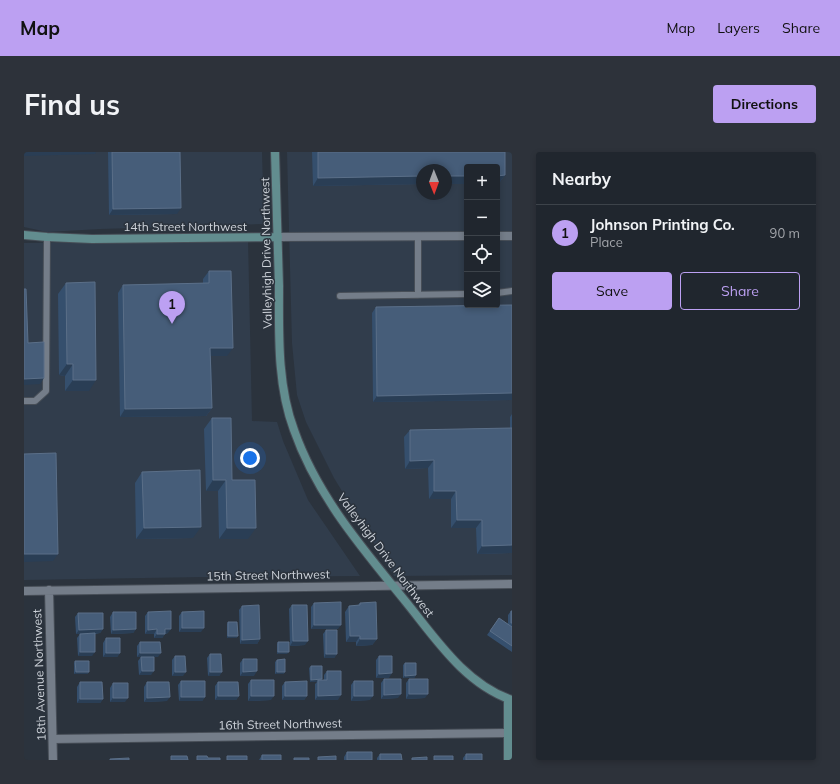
<!DOCTYPE html>
<meta charset="utf-8">
<style>
:root{--surface:#20262e;--page:#2d323a;--text:#f1f3f6;--muted:#a2a5aa;--line:#3d434a;--accent:#bca0f2}
body{margin:0;font-family:Mulish,sans-serif;background:var(--page);color:var(--text)}
.controls{position:absolute;right:12px;top:12px;display:grid;overflow:hidden;border-radius:4px;box-shadow:0 2px 6px #0003}
.controls button{width:36px;height:36px;display:grid;place-items:center;padding:0;border:0;border-bottom:1px solid var(--line);background:var(--surface);color:var(--text);font:20px sans-serif}
.compass{position:absolute;left:392px;top:12px;width:36px;height:36px;border-radius:50%;background:var(--surface);box-shadow:0 2px 6px #0003;rotate:179deg}
.you{position:absolute;left:226px;top:306px;width:14px;height:14px;margin:-10px;border:3px solid #fff;border-radius:50%;background:#1a73e8;box-shadow:0 0 0 6px #1a73e833}
.badge{display:grid;place-items:center;width:26px;height:26px;border-radius:50%;background:var(--accent);color:#111;font-size:13px;font-weight:700}
.pin{position:absolute;translate:-50% -33px;filter:drop-shadow(0 1px 2px #0008)}
.pin::after{content:'';position:absolute;top:21px;width:14px;height:12px;background:inherit;clip-path:polygon(0 0,100% 0,50% 100%)}
.list{margin:0;padding:0;list-style:none}
h2{display:flex;justify-content:space-between;align-items:center;height:52px;margin:0;padding:0 16px;font-size:17px}
h2 small{font-size:13px;font-weight:400;color:var(--muted)}
.list li{display:grid;grid-template-columns:26px 1fr auto;gap:12px;align-items:center;box-sizing:border-box;height:56px;padding:0 16px;border-top:1px solid var(--line)}
.list b{display:block;font-size:15px;white-space:nowrap}
.list p{margin:0;font-size:13px;white-space:nowrap;color:var(--muted)}
.list em{font-size:13px;font-style:normal;color:var(--muted)}
.actions{display:flex;gap:8px;padding:12px 16px}
.actions a{flex:1;padding:9px 0;border:1px solid var(--accent);border-radius:4px;text-align:center;font-size:14px;color:var(--accent)}
.actions .main{background:var(--accent);color:#111}
.icon{flex:none;width:22px;height:22px;fill:none;stroke:currentColor;stroke-width:2;stroke-linecap:round;stroke-linejoin:round}
.map{position:relative;flex:none;width:488px;height:608px;overflow:hidden;border-radius:4px}
header{display:flex;align-items:center;gap:24px;box-sizing:border-box;height:56px;padding:0 20px;background:var(--accent);color:#111}
header strong{font-size:19px}
nav{display:flex;gap:22px;margin-inline-start:auto;font-size:14px}
.intro{display:flex;align-items:center;justify-content:space-between;box-sizing:border-box;height:96px;padding:0 24px}
h1{margin:0;font-size:28px}
.button{padding:10px 18px;border-radius:4px;background:var(--accent);color:#111;font-size:14px;font-weight:700}
main{display:flex;gap:24px;padding:0 24px}
aside{flex:1;background:var(--surface);border-radius:4px;box-shadow:0 2px 6px #0003}
.map>svg:first-child{display:block}
.built{fill:#313d4c;fill-rule:evenodd}
.lines{fill:none;stroke-linecap:round;stroke-linejoin:round}
.lane-casing{stroke:#474e57;stroke-width:8}
.street-casing{stroke:#474e57;stroke-width:10}
.secondary-casing{stroke:#474e57;stroke-width:10}
.lane{stroke:#747d89;stroke-width:6}
.street{stroke:#747d89;stroke-width:8}
.secondary{stroke:#628d8f;stroke-width:8}
.wall{fill:#354f6d}
.shaded-wall{fill:#2a3e55}
.building{fill:#465d79;stroke:#5b6f88}
.labels{text-anchor:middle;dominant-baseline:central;stroke-width:3;stroke-linejoin:round;paint-order:stroke}
.street-label{font-size:12px;fill:#cdd2d9;stroke:#2b333d}
</style>
<header>
<strong>Map</strong>
<nav><a>Map</a><a>Layers</a><a>Share</a></nav>
</header>
<div class="intro"><h1>Find us</h1><a class="button">Directions</a></div>
<main>
<div class="map">
<svg width="488" height="608" viewBox="0 0 488 608">
<rect width="100%" height="100%" fill="#2b333d"/>
<!-- built -->
<path class="built" d="M0,0H238L240,72L76,77L23,80L0,75Z
M263,0H488V423L370,424L310,326L282,270L273,243L268,191ZM443,15H473V153H443ZM398,18H422V42H398Z
M224,87L228,269L253,270L259,289L284,348L336,424L179,425L0,428V91Z"/>
<g class="lines">
<defs>
<path id="lane" d="M394,85V143
M473,141L488,139
M316,144L443,142
M0,249H11L22,239L23,85"/>
<path id="street" d="M473,84H488
M254,85L443,84
M25,438L29,608
M0,439L488,432
M29,587L483,581"/>
<path id="secondary" d="M251,0C252,45 254,89 255,134C255,181 253,233 270,278C293,344 339,397 382,450C412,487 441,532 488,548
M0,83L23,85L68,87L254,85
M484,608V547"/>
</defs>
<!-- lane casing -->
<use href="#lane" class="lane-casing"/>
<!-- street casing -->
<use href="#street" class="street-casing"/>
<!-- secondary casing -->
<use href="#secondary" class="secondary-casing"/>
<!-- lane -->
<use href="#lane" class="lane"/>
<!-- street -->
<use href="#street" class="street"/>
<!-- secondary -->
<use href="#secondary" class="secondary"/>
</g>
<!-- wall -->
<path class="wall" d="M84,0H156L153,62L85,63Z
M288,0H481V23L475,31H473V15H443V32H422V18H398V32L289,34Z
M185,119L203,204H187L188,256L182,264L96,265L94,141L99,133L179,131V127Z
M42,131L65,239H41V224L35,223L34,142Z
M488,153V248L349,250L348,161L352,155Z
M488,262V401L453,402L452,376H427V347H405L404,316L381,317L380,285L386,278L486,276V265Z
M188,266L208,328L224,387H195L194,339H182L180,277Z
M118,320L169,386L112,387L111,331Z
M290,451L314,477H287V455Z
M336,451L353,487L348,493L332,494V490H322L321,460L325,454L334,453Z
M268,453L281,493L266,494L265,457Z
M218,454L236,487L233,492H216L215,458Z
M487,459H488V500L463,483L475,466L484,472V463Z
M89,460L112,477L109,481L87,482L86,465Z
M124,460L144,481L141,482L138,486H130V482H121V464Z
M158,460L177,480H155V464Z
M54,461L79,477L76,481L71,482L68,504H54L53,486L56,482H52L51,465Z
M204,470L214,484L212,486H203V472Z
M302,478L313,502L310,506H300L299,482Z
M82,486L96,501L93,505H79V491Z
M116,490L134,505H130L127,523H115L114,509L117,505H113V494Z
M254,490L263,502H253V492Z
M186,502L198,520L195,524H184L183,506Z
M151,504L159,524H148V508Z
M355,504L365,526H352V508Z
M219,507L230,524H216V511Z
M253,508L261,520L259,522H251V510Z
M51,509L65,520L63,522H50V511Z
M381,511L392,523L390,526H379V513Z
M287,514L298,528H300V523L303,519L314,548H291V532L293,530H286L285,516Z
M360,527L374,546L357,547V531Z
M385,527L401,546L382,547V531Z
M227,528L247,548L224,549V532Z
M157,529L181,545L178,549H155L154,533Z
M330,529L346,548L327,549V533Z
M56,530L79,547L76,551H53V535Z
M123,530L143,549L120,550V535Z
M194,530L215,544L212,548H191V534Z
M261,530L283,544L280,548H258V534Z
M89,531L101,550H86V536Z
M323,600L348,608H320V605Z
M356,602L378,608H353V606Z
M442,602L458,608H439V606Z
M238,603L257,608H235Z"/>
<!-- shaded-wall -->
<path class="shaded-wall" d="M0,0H72L71,2L0,4Z
M481,23L475,31H473V24Z
M398,24V32L289,34L294,26Z
M422,24H443V32H422Z
M157,56L153,62L85,63L89,57Z
M186,196H209L203,204H181Z
M43,212H49L41,224L35,223Z
M20,226L16,232L0,233V227Z
M49,228H72L65,239H41Z
M488,241V248L349,250L353,244Z
M188,256L182,264L96,265L101,257Z
M410,308L404,316L381,317L386,309Z
M189,328H202L194,339H182Z
M410,339H432L427,347H405Z
M433,368H458L452,376H427Z
M177,375L169,386L112,387L120,376Z
M203,376H232L224,387H195Z
M488,393V401L453,402L458,394Z
M0,402H34L29,409L0,410Z
M290,473H317L314,477H287Z
M158,476H180L177,480H155Z
M79,477L76,481L52,482L55,478Z
M112,477L109,481L87,482L89,478Z
M133,477L130,482H121L124,478Z
M141,477H147L144,481L138,482Z
M133,482H141L138,486H130Z
M204,484H214L212,486H203Z
M326,484H336L332,490H322Z
M236,487L233,492H216L218,488Z
M336,487H353L348,493L332,494Z
M269,489H284L281,493L266,494Z
M56,500H71L68,504H54Z
M254,500H265L263,502H253Z
M82,501H96L93,505H79Z
M116,501H137L134,505H113Z
M302,502H313L310,506H300Z
M118,519H130L127,523H115Z
M233,519L230,524H216L219,520Z
M52,520H65L63,522H50Z
M151,520H162L159,524H148Z
M186,520H198L195,524H184Z
M253,520H261L259,522H251Z
M368,521L365,526H352L355,522Z
M392,523L390,526H379L381,524Z
M298,527L294,528L293,530H286L287,528Z
M377,542L374,546L357,547L360,543Z
M385,542H404L401,546L382,547Z
M317,543L314,548H291L294,544Z
M194,544H215L212,548H191Z
M227,544H250L247,548L224,549Z
M261,544H283L280,548H258Z
M330,544H349L346,548L327,549Z
M146,545L143,549L120,550L123,546Z
M157,545H181L178,549H155Z
M89,546H104L101,550H86Z
M56,547H79L76,551H53Z"/>
<!-- building -->
<path class="building" d="M88,0H156L157,56L89,57Z
M294,0H481V23L473,24V15H443V24H422V18H398V24L294,26Z
M185,119H207L209,196H186L188,256L101,257L99,133L185,131Z
M71,130L72,228H49V212H43L42,131Z
M0,137H2L4,191L20,190V226L0,227Z
M488,153V241L353,244L352,155Z
M188,266H207L208,328H231L232,376H203L202,328H189Z
M488,276V393L458,394V368H433L432,339H410V308L386,309V278Z
M32,301L34,402H0V302Z
M176,318L177,375L120,376L118,320Z
M317,450V473H290V451Z
M352,450L353,487H336V484H326L325,454L336,453V451Z
M235,453L236,487L218,488V454Z
M268,453H283L284,489H269Z
M147,459V477H141V482H133V477L124,478V460Z
M180,459V476H158V460Z
M487,459H488V471H487Z
M89,460H112V477L89,478Z
M54,461H79V477L55,478Z
M475,466L488,475V494L466,479Z
M204,470H213L214,484H204Z
M302,478H313V502H302Z
M71,481V500H56V482Z
M82,486H96V501H82Z
M116,490H136L137,501H116Z
M254,490H265V500H254Z
M186,502H197L198,520H186Z
M151,504H161L162,520H151Z
M355,504H368V521L355,522Z
M117,505H130V519H118Z
M219,507H233V519L219,520Z
M261,507V520H253V508Z
M51,509H65V520H52Z
M381,511H392V523L381,524Z
M287,514H298V527L287,528Z
M303,519H317V543L294,544V528H303Z
M360,527H377V542L360,543Z
M385,527H404V542H385Z
M227,528H250V544H227Z
M157,529H181V545H157Z
M283,529V544H261V530Z
M330,529H349V544H330Z
M56,530H78L79,547H56Z
M123,530H145L146,545L123,546Z
M194,530H214L215,544H194Z
M89,531H104V546H89Z
M323,600H348V608H323Z
M356,602H377L378,608H356Z
M442,602H458V608H442Z
M238,603H257V608H238Z
M147,604H163L164,608H147Z
M173,604H183L184,606H196V608H173Z
M203,604H223V608H203Z
M312,604V608H294V605Z
M410,604H429V608H410Z
M403,605V608H388V606Z
M105,606V608H86V607Z
M270,606H285V608H270Z"/>
<g class="labels">
<!-- street labels -->
<g class="street-label">
<text x="161" y="74">14th Street Northwest</text>
<text transform="translate(242 101) rotate(-91)">Valleyhigh Drive Northwest</text>
<text transform="translate(362 403) rotate(53)">Valleyhigh Drive Northwest</text>
<text transform="translate(244 423) rotate(-1)">15th Street Northwest</text>
<text transform="translate(15 523) rotate(-92)">18th Avenue Northwest</text>
<text transform="translate(256 572) rotate(-1)">16th Street Northwest</text>
</g>
</g>
</svg>
<div class="controls">
<button>+</button>
<button>−</button>
<button><svg class="icon" aria-label="locate" viewBox="0 0 24 24"><circle cx="12" cy="12" r="6"/><path d="M12 2v4M12 18v4M2 12h4M18 12h4"/></svg></button>
<button><svg class="icon" aria-label="layers" viewBox="0 0 24 24"><path d="M12 4l9 5-9 5-9-5zM3 14l9 5 9-5"/></svg></button>
</div>
<svg class="compass" viewBox="-18 -18 36 36"><path d="M0-13l5 13h-10z" fill="#e53935"/><path d="M0 13l5-13h-10z" fill="#a2a5aa"/></svg>
<div class="you"></div>
<div class="pin badge" style="left:148px;top:172px">1</div>
</div>
<aside>
<h2>Nearby<small></small></h2>
<ul class="list">
<li><span class="badge">1</span><div><b>Johnson Printing Co.</b><p>Place</p></div><em>90 m</em></li>
</ul>
<div class="actions"><a class="main">Save</a><a>Share</a></div>
</aside>
</main>
